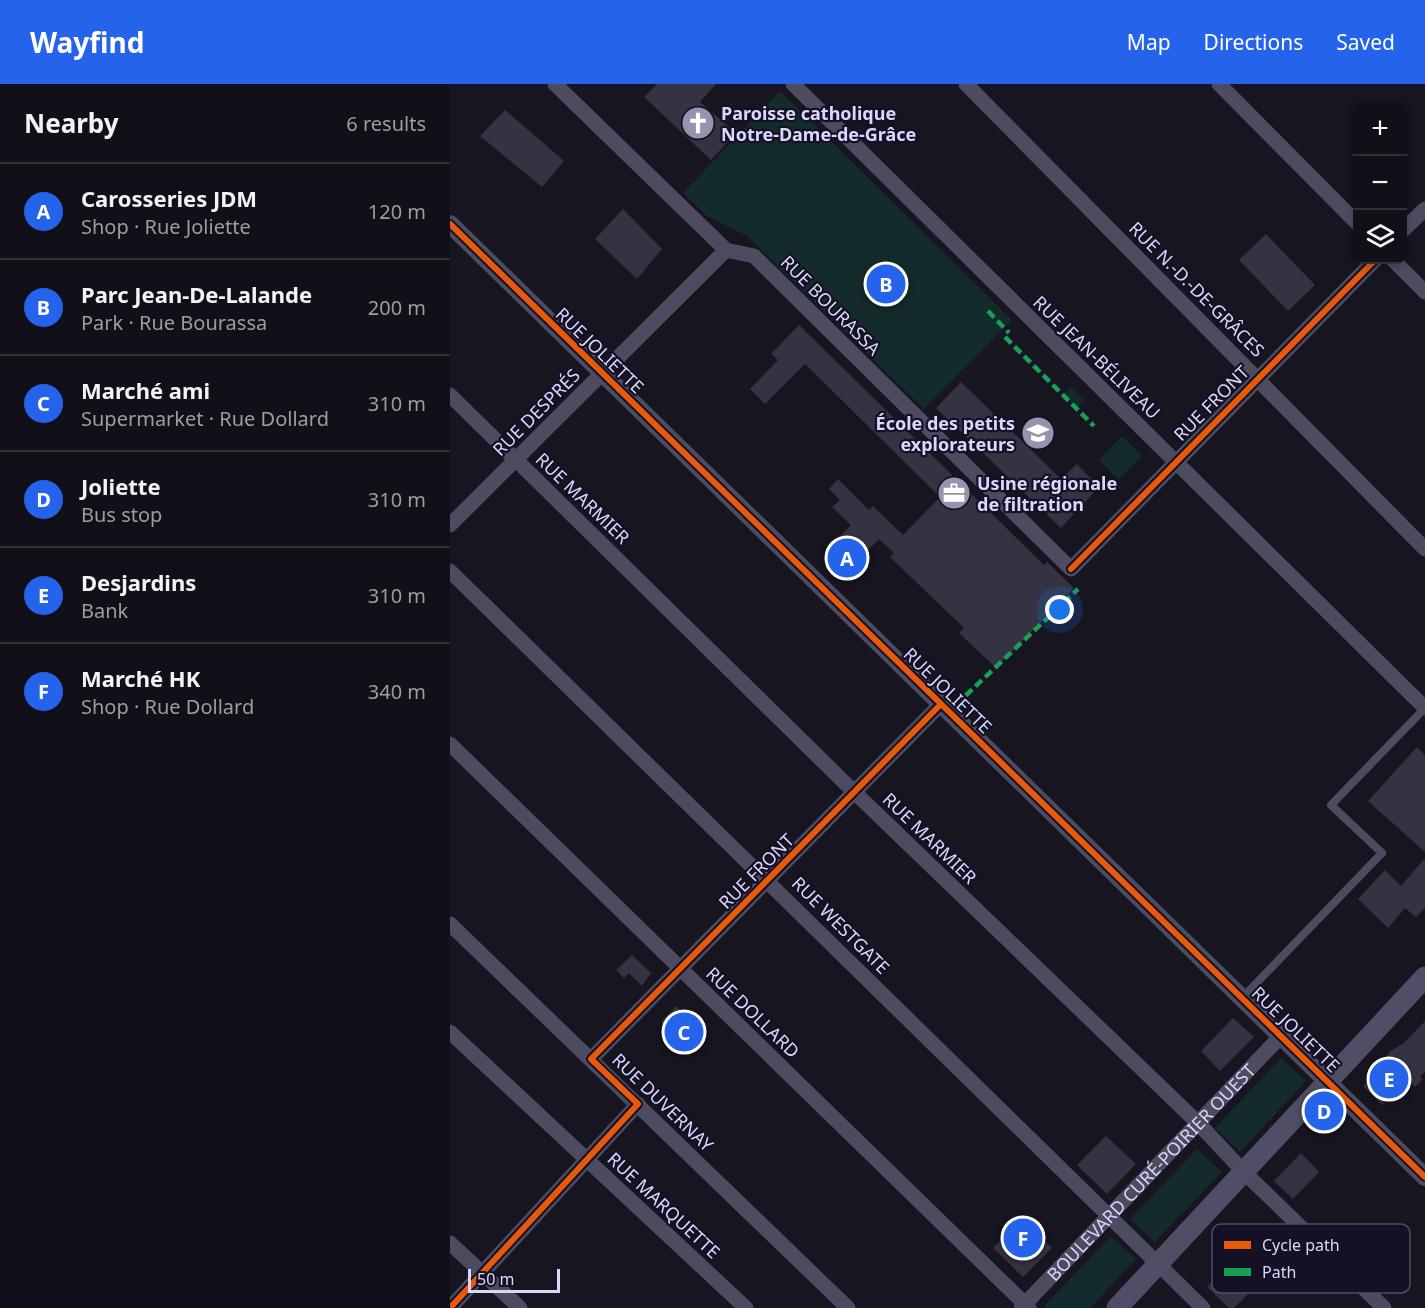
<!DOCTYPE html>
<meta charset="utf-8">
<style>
:root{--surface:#111018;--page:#1a1921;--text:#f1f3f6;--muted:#9c9da2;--line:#303037;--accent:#2563eb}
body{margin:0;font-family:"Noto Sans",sans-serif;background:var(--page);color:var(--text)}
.controls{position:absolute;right:18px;top:18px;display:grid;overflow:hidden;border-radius:12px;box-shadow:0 3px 9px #0003}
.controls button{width:54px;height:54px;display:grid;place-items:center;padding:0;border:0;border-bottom:2px solid var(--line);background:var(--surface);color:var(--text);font:30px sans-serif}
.scale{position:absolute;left:18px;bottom:15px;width:92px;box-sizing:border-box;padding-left:6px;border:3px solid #dbd7fc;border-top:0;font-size:16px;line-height:21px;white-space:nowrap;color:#dbd7fc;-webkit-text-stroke:4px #141124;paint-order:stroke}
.you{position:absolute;left:610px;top:526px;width:21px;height:21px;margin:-15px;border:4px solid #fff;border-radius:50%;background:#1a73e8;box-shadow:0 0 0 9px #1a73e833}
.badge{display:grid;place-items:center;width:39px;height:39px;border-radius:50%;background:var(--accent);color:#fff;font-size:20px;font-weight:700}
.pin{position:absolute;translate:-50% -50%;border:3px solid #fff;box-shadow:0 2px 6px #0006}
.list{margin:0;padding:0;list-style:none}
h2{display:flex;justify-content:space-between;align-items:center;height:78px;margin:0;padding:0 24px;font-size:26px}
h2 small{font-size:20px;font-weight:400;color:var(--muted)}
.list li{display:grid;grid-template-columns:39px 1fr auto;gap:18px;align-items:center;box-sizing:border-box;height:96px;padding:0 24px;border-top:2px solid var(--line)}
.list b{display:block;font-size:22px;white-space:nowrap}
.list p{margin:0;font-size:20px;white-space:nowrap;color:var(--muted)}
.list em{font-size:20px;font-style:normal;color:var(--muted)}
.icon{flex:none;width:33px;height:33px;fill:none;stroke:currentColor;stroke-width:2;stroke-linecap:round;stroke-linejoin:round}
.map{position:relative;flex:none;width:975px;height:1224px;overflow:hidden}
header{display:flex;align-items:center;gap:36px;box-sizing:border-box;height:84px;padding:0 30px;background:var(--accent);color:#fff}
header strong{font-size:28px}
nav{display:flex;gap:33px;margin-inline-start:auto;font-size:21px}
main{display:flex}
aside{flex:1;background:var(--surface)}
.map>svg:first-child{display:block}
.green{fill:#142b2b}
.building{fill:#353342}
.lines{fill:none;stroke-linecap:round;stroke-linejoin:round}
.service{stroke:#4c4b60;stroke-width:8}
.minor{stroke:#4c4b60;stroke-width:15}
.tertiary{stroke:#4c4b60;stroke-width:18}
.secondary{stroke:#4f4e66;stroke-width:21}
.quiet{stroke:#1a9f57;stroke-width:4.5;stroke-dasharray:9 4.5;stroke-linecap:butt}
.cycleway-casing{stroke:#141124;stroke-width:10}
.cycleway{stroke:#e8590c;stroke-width:6}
.labels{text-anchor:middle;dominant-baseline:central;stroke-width:4.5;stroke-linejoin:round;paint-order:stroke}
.poi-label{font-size:18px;font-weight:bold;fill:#dbd7fc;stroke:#141124;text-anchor:start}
.street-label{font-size:18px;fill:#dbd7fc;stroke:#141124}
.key{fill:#141124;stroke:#504c65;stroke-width:1.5}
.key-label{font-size:16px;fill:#dbd7fc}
</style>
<header>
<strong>Wayfind</strong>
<nav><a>Map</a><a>Directions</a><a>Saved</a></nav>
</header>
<main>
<aside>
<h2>Nearby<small>6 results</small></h2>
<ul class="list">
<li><span class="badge">A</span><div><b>Carosseries JDM</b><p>Shop · Rue Joliette</p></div><em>120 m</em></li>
<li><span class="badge">B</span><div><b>Parc Jean-De-Lalande</b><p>Park · Rue Bourassa</p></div><em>200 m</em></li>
<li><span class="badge">C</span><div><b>Marché ami</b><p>Supermarket · Rue Dollard</p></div><em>310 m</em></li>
<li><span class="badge">D</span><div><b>Joliette</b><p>Bus stop</p></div><em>310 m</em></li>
<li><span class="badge">E</span><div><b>Desjardins</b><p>Bank</p></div><em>310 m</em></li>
<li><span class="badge">F</span><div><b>Marché HK</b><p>Shop · Rue Dollard</p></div><em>340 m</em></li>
</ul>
</aside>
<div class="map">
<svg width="975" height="1224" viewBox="0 0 975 1224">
<rect width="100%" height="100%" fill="#171520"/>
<!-- green -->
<path class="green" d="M330,7L562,236L474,325L297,152L257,132L233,109Z
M621,303L634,316L626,324L613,310Z
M672,352L692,371L669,396L649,376Z
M831,974L856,997L790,1068L765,1044Z
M747,1065L772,1088L705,1158L680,1135Z
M661,1152L686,1175L640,1224H596L594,1222Z"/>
<!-- building -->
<path class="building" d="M207,0H266L250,18L286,49L261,76L194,13Z
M55,26L114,77L92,103L30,52Z
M173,125L212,165L187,195L145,155Z
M816,150L865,201L838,227L789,176Z
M349,241L594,481L597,478L624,504L546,584L509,549L514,544L440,473L444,469L429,455L392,493L378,480L389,469L382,461L401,441L382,423L390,416L379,405L388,395L419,426L423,422L453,451L490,413L355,280L315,320L300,305L328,276L321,270Z
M511,298L611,395L627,380L649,403L611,444L486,324Z
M967,663L975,671V768L918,717Z
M975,774V824L966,833L955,824L938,844L908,815L935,786L951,802Z
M182,871L201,889L192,902L179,889L174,894L166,886Z
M226,922L257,952L238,972L215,949L219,946L211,938Z
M783,934L804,953L770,987L751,967Z
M975,937V988L970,993L973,995L965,1003L957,995L932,1021L913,1002L930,985L939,968L954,959Z
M656,1052L686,1080L657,1110L627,1081Z
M851,1069L869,1088L843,1115L824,1097Z
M574,1136L602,1164L573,1193L543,1164L567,1139L569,1141Z
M784,1175L812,1202L804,1210L801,1207L784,1224H779L757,1203Z"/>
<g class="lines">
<!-- service -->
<path class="service" d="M792,914L932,769L881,721L975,624"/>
<!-- minor -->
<g class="minor">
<path d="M105,0L276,166L304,172L621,485L925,176"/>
<path d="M343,0L975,624"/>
<path d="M516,0L975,465"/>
<path d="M769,0L908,140"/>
<path d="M952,147L975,125"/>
<path d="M943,176L975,208"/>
<path d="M0,311L397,701L748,1039L794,1088L934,1224"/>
<path d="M0,441L276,166"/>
<path d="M0,487L753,1224"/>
<path d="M0,660L579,1224"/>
<path d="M0,840L398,1224"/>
<path d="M0,948L296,1224"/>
<path d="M141,975L491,620"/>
<path d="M0,1159L70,1224"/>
<path d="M0,1224L188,1020"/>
<path id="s1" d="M571,1224L831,952"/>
</g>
<!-- tertiary -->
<path class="tertiary" d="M0,140L975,1093"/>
<!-- secondary -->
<path class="secondary" d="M667,1224L975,893"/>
<!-- quiet -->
<path class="quiet" d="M538,227L559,249
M555,253L644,342
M491,620L510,617L628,505"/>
<defs>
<path id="cycleway" d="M0,140L975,1093
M621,485L925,176
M0,1224L188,1020L141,975L491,620"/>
</defs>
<!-- cycleway casing -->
<use href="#cycleway" class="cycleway-casing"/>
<!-- cycleway -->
<use href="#cycleway" class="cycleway"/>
</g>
<!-- icons -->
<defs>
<symbol id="church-disc" viewBox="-11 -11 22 22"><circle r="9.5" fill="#9693af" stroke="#141124"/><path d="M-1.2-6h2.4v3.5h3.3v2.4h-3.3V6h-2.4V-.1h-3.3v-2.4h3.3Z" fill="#fff"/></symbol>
<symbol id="school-disc" viewBox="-11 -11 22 22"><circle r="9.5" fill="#9693af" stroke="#141124"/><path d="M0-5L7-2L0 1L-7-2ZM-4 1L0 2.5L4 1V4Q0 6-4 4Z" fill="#fff"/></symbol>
<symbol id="office-disc" viewBox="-11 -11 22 22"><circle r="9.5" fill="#9693af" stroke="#141124"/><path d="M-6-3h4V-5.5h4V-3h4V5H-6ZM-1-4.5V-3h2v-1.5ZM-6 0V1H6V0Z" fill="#fff"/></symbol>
</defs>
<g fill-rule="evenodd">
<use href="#church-disc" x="229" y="20" width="38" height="38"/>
<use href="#school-disc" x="569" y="330" width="38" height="38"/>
<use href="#office-disc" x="485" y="390" width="38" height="38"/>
</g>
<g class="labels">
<!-- poi labels -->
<g class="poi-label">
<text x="271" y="29">Paroisse catholique<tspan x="271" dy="21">Notre-Dame-de-Grâce</tspan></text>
<text x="565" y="339" text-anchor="end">École des petits<tspan x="565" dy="21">explorateurs</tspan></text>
<text x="527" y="399">Usine régionale<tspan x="527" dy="21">de filtration</tspan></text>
</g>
<!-- street labels -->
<g class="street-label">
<text transform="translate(747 205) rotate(45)">RUE N.-D.-DE-GRÂCES</text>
<text transform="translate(381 221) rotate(45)">RUE BOURASSA</text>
<text transform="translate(150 266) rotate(44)">RUE JOLIETTE</text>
<text transform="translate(647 273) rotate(44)">RUE JEAN-BÉLIVEAU</text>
<text transform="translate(761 319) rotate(-45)">RUE FRONT</text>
<text transform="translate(86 328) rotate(-45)">RUE DESPRÉS</text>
<text transform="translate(133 414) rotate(44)">RUE MARMIER</text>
<text transform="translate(498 606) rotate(44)">RUE JOLIETTE</text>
<text transform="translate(480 754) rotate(44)">RUE MARMIER</text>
<text transform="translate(306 787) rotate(-45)">RUE FRONT</text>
<text transform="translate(391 841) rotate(45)">RUE WESTGATE</text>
<text transform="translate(303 928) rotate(44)">RUE DOLLARD</text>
<text transform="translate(846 945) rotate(44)">RUE JOLIETTE</text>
<text transform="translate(213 1018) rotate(44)">RUE DUVERNAY</text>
<text stroke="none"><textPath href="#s1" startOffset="188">BOULEVARD CURÉ-POIRIER OUEST</textPath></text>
<text transform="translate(214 1121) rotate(43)">RUE MARQUETTE</text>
</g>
</g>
<!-- legend -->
<rect x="762" y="1140" width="198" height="69" rx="9" class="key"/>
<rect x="774" y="1157" width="27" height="8" fill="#e8590c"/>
<rect x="774" y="1184" width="27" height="8" fill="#1a9f57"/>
<g class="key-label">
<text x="812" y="1167">Cycle path</text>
<text x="812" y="1194">Path</text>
</g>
</svg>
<div class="controls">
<button>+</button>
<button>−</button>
<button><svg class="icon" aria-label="layers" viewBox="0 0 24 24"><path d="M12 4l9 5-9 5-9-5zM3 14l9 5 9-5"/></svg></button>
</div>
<div class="scale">50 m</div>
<div class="you"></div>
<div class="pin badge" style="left:397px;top:474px">A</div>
<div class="pin badge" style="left:436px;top:200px">B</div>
<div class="pin badge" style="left:234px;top:948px">C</div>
<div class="pin badge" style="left:874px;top:1027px">D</div>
<div class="pin badge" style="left:939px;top:995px">E</div>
<div class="pin badge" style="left:573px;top:1154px">F</div>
</div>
</main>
